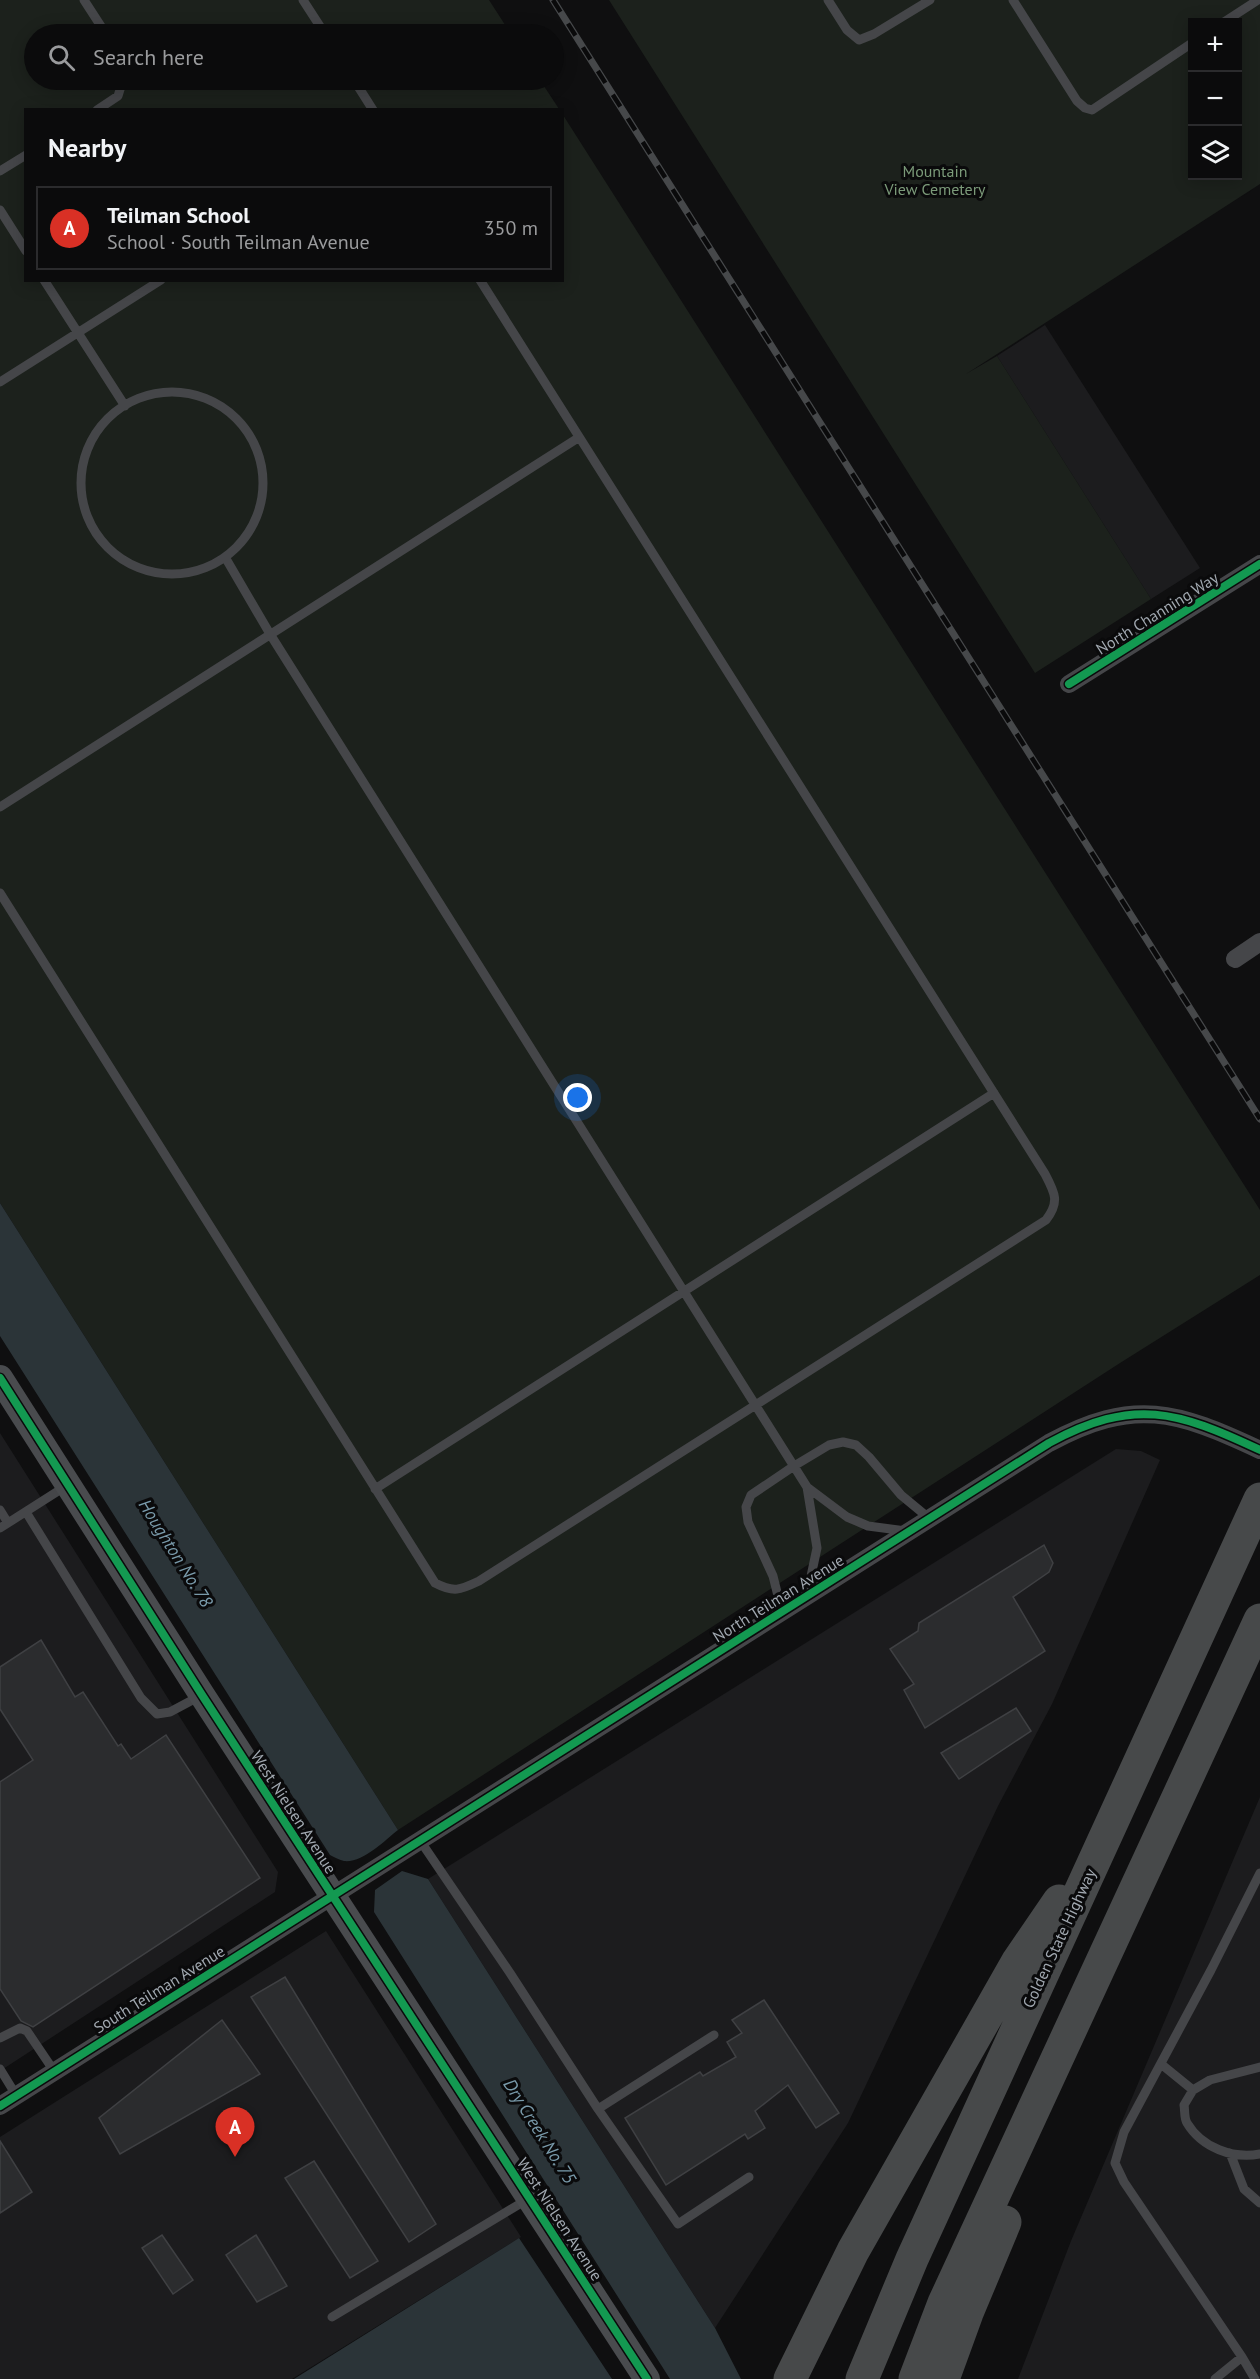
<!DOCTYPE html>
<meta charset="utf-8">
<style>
:root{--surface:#0b0b0c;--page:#19191a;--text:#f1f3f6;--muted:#9a9b9d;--line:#2b2b2d;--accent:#d93025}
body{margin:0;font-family:"PT Sans",sans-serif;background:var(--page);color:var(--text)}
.controls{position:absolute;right:18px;top:18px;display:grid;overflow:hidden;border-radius:0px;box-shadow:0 3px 15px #0003}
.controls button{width:54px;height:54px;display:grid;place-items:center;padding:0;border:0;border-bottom:2px solid var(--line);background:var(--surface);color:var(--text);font:30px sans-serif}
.you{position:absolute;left:578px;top:1098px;width:21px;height:21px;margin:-15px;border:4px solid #fff;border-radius:50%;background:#1a73e8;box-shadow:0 0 0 9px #1a73e833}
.badge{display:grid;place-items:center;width:39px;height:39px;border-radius:50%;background:var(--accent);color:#fff;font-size:20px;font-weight:700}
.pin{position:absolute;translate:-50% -50px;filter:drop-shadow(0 2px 3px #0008)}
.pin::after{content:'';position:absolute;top:32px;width:21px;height:18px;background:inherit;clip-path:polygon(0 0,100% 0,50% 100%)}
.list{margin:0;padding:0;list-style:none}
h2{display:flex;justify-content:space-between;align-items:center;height:78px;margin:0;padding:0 24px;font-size:26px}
h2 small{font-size:20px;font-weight:400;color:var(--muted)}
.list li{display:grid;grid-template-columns:39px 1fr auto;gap:18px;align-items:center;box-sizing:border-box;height:84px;margin:0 12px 12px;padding:0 12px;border:2px solid var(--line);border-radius:0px}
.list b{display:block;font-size:22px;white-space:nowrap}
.list p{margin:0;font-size:20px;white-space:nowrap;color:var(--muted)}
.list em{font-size:20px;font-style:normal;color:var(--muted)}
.icon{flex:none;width:33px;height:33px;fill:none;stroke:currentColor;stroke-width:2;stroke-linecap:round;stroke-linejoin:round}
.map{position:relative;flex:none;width:1260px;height:2379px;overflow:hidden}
.search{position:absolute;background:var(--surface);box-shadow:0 3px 15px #0003;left:24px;top:24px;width:540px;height:66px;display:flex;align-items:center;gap:15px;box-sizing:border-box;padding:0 21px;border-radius:33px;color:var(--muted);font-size:22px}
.panel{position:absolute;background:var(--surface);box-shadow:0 3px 15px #0003;left:24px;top:108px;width:540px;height:174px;border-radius:0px}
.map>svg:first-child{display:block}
.built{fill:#1c1c1e}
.green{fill:#1c211c;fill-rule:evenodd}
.water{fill:#2b3438}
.building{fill:#2b2c2e;stroke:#3f4043;stroke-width:1.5}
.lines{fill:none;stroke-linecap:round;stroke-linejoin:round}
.lane{stroke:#454649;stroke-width:9}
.street{stroke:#454649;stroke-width:18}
.secondary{stroke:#494b4e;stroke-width:26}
.highway{stroke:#47494a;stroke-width:33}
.rail-casing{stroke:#46484a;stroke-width:7}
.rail{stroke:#0a0a0b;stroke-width:4.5;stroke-dasharray:14;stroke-linecap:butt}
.cycleway-casing{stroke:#0a0a0b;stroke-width:11}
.cycleway{stroke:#139951;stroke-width:8}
.labels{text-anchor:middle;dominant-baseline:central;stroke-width:6;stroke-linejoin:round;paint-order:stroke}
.park-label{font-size:16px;fill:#7b9a79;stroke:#0a0a0b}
.street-label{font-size:16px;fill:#a1a8b0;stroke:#0a0a0b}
.water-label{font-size:18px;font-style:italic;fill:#799aaa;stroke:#0a0a0b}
</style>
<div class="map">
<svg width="1260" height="2379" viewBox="0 0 1260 2379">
<rect width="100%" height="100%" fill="#0f0f10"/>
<!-- built -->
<path class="built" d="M1045,325L1200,568L1151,599L997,356Z
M0,1433L278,1872L275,1892L0,2071Z
M1116,1449L1141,1451L1160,1460L1052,1704L998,1806L848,2123L715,2328L428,1879Z
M1260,1797V2379H1018L1071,2241Z
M326,1931L521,2237L292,2379H0V2137Z"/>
<!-- green -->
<path class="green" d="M0,0H489L511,34H34V80H540L559,109L26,110V280H562L563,115L1260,1210V1275L1120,1363L398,1830L0,1203Z
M609,0H1260V184L966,374L997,356L1151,599L1035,673ZM1192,22H1238V176H1192Z"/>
<!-- water -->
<path class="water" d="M0,1203L398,1830C384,1841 363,1863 344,1861C340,1860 334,1857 330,1855L0,1336Z
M402,1871L428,1879L715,2328L741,2379H670L374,1912L375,1890Z
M519,2238L612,2379H294Z"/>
<!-- building -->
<path class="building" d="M1044,1545L1053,1563L1049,1572L1013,1597L1045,1651L925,1728L904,1690L914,1684L890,1649L918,1631L919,1623Z
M41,1640L75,1697L83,1692L118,1746L121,1744L131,1759L166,1735L260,1878L33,2027L21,2021L0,1989V1782L33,1760L0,1709V1667Z
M1016,1708L1031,1731L959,1779L941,1753Z
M285,1977L436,2224L409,2242L251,1997Z
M764,2000L839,2113L816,2128L788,2085L755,2111L765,2128L748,2139L745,2134L666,2185L625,2118L700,2072L703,2076L736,2057L727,2042L742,2033L732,2020Z
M222,2020L260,2074L120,2154L99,2118Z
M0,2141L32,2192L0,2213Z
M314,2161L378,2261L350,2278L285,2178Z
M162,2235L193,2280L173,2294L142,2248Z
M256,2235L287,2286L257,2302L226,2255Z"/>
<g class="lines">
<!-- lane -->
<path class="lane" d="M84,0L106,34
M303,0L325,34
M828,0L847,30L859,40L874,34L930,0
M1013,0L1077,101L1085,108L1092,110L1192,43
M1224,22L1258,0
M354,80L373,110
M97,110L118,96L123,80
M0,171L26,155
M0,210L26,251
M44,280L125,406
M0,382L161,280
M81 483a91 91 0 1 1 182 0a91 91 0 1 1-182 0Z
M225,557L270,634L807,1487L817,1548L807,1595
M0,807L578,438
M0,893L435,1583C454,1593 460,1590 479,1581L1046,1220C1060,1202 1055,1193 1045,1174L480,280
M807,1487L847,1517L868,1526L906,1531
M375,1489L994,1093
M0,1510L8,1523
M26,1512L141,1698L157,1714L170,1712L200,1696
M0,1528L66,1486
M782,1612L773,1576L748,1522L746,1507L751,1495L794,1466L829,1445L843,1442L856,1445L869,1457L901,1495L930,1519
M419,1839L510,1973L598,2109L714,2035
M0,2038L20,2028L27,2031L54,2071
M1161,2064L1193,2090
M1260,2067L1210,2080L1193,2090L1184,2105C1185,2110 1184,2118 1187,2123C1202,2148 1233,2159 1260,2154
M0,2069L16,2095
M598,2109L678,2224L749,2177
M1230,2153L1244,2189L1260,2203
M332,2317L528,2199
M1242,2357L1124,2182L1115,2163L1124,2132L1211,1970L1260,1873
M1215,2379L1242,2357L1255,2379"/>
<!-- street -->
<path class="street" d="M1069,684L1260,564
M1235,959L1260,942
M0,2106L1049,1443C1134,1397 1177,1411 1260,1450"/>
<!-- secondary -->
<path class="secondary" d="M0,1378L202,1695L647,2379"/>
<!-- highway -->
<path class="highway" d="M790,2379L853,2251L1018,1961L1059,1901
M862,2379L912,2259L1260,1499
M915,2379L944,2303L1260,1620
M943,2379L967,2313L1005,2222"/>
<defs>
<path id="rail" d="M553,0L1260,1119"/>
</defs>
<!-- rail casing -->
<use href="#rail" class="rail-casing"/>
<!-- rail -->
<use href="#rail" class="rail"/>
<defs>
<path id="cycleway" d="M1069,684L1260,564
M0,1378L202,1695L647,2379
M0,2106L1049,1443C1134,1397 1177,1411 1260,1450"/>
</defs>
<!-- cycleway casing -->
<use href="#cycleway" class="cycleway-casing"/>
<!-- cycleway -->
<use href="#cycleway" class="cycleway"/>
</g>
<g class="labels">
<!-- park labels -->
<g class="park-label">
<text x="935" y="171">Mountain<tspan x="935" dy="18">View Cemetery</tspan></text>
</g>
<!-- street labels -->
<g class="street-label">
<text transform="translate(1157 613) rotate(-32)">North Channing Way</text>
<text transform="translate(778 1598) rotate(-32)">North Teilman Avenue</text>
<text transform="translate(294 1812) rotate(57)">West Nielsen Avenue</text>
<text transform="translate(1059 1938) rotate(-65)">Golden State Highway</text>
<text transform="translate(159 1989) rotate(-32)">South Teilman Avenue</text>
<text transform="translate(560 2219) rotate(57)">West Nielsen Avenue</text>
</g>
<!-- water labels -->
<g class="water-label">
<text transform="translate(176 1553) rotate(58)">Houghton No. 78</text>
<text transform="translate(540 2131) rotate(58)">Dry Creek No. 75</text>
</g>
</g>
</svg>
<div class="controls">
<button>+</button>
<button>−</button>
<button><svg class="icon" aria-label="layers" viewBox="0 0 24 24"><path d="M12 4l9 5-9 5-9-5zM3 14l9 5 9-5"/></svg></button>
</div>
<div class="you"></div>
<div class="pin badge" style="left:235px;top:2157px">A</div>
<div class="search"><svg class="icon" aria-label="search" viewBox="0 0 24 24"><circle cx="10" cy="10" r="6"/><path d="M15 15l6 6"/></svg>Search here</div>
<section class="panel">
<h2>Nearby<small></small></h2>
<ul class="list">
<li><span class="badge">A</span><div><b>Teilman School</b><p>School · South Teilman Avenue</p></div><em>350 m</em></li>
</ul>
</section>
</div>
